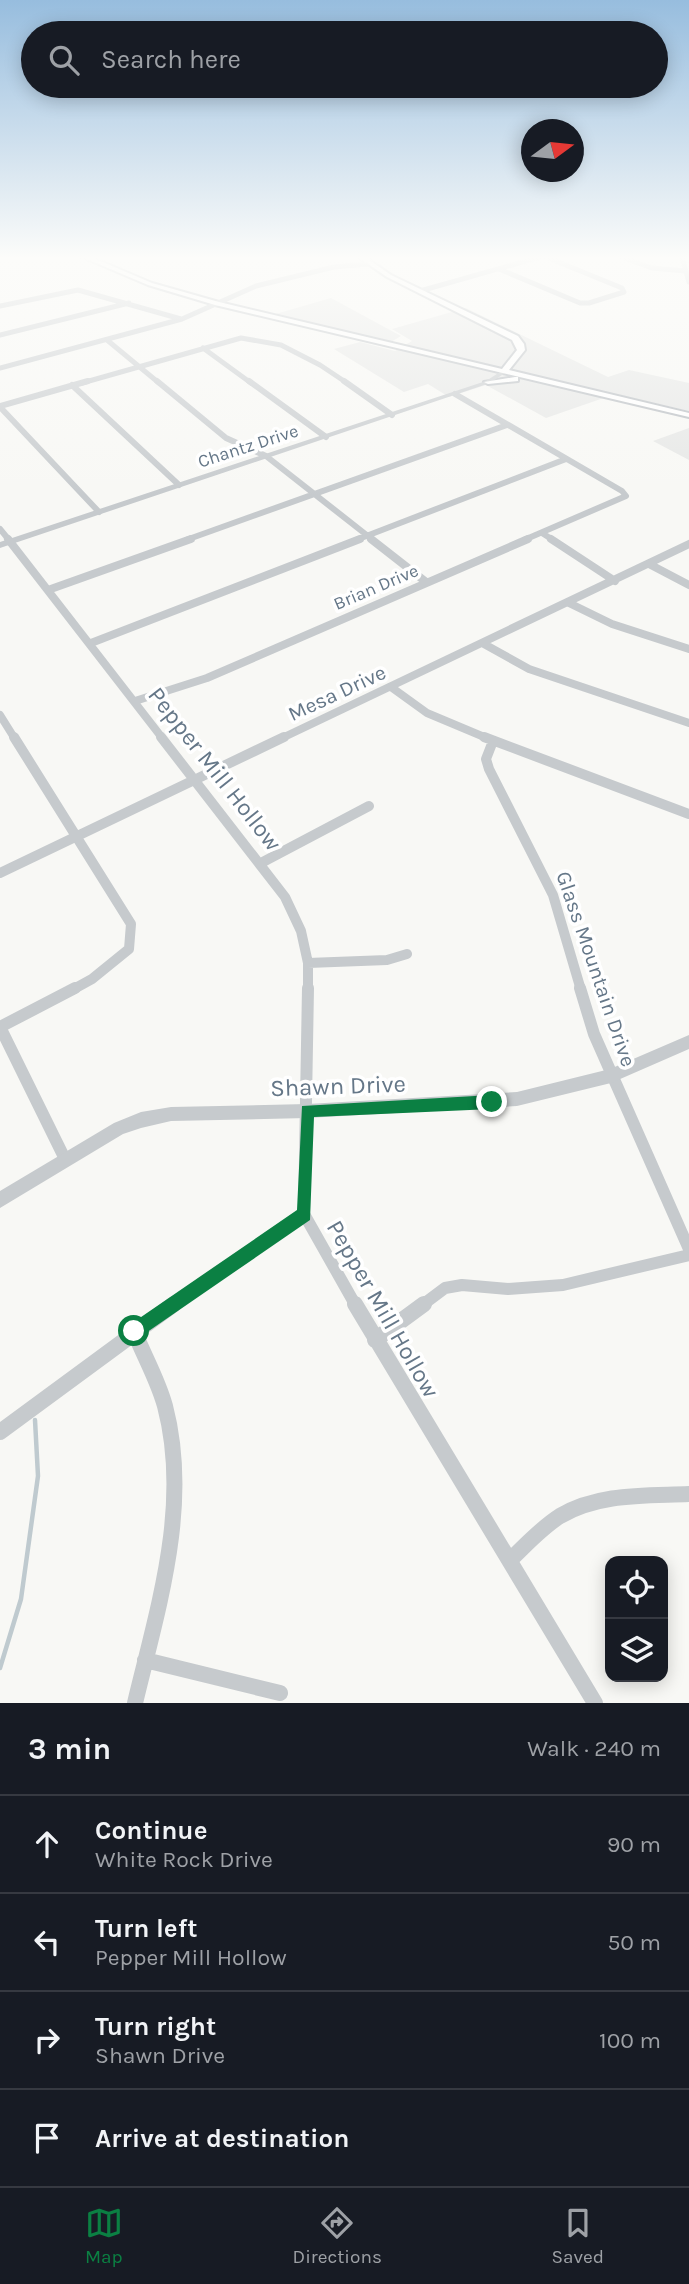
<!DOCTYPE html>
<meta charset="utf-8">
<style>
:root{--surface:#171b24;--page:#242831;--text:#f1f3f6;--muted:#9ea1a6;--line:#363941;--accent:#0b8043}
body{margin:0;font-family:Karla,sans-serif;background:var(--page);color:var(--text)}
.controls{position:absolute;right:21px;bottom:21px;display:grid;overflow:hidden;border-radius:14px;box-shadow:0 4px 18px #0003}
.controls button{width:63px;height:63px;display:grid;place-items:center;padding:0;border:0;border-bottom:2px solid var(--line);background:var(--surface);color:var(--text);font:35px sans-serif}
.compass{position:absolute;left:521px;top:119px;width:63px;height:63px;border-radius:50%;background:var(--surface);box-shadow:0 4px 18px #0003;rotate:75deg}
.stop{position:absolute;width:21px;height:21px;margin:-16px;border:5px solid #0b8043;border-radius:50%;background:#fff}
.stop.end{background:#0b8043;border-color:#fff;box-shadow:0 2px 7px #0008}
.list{margin:0;padding:0;list-style:none}
h2{display:flex;justify-content:space-between;align-items:center;height:91px;margin:0;padding:0 28px;font-size:30px}
h2 small{font-size:23px;font-weight:400;color:var(--muted)}
.list li{display:grid;grid-template-columns:46px 1fr auto;gap:21px;align-items:center;box-sizing:border-box;height:98px;padding:0 28px;border-top:2px solid var(--line)}
.list b{display:block;font-size:26px;white-space:nowrap}
.list p{margin:0;font-size:23px;white-space:nowrap;color:var(--muted)}
.list em{font-size:23px;font-style:normal;color:var(--muted)}
.icon{flex:none;width:38px;height:38px;fill:none;stroke:currentColor;stroke-width:2;stroke-linecap:round;stroke-linejoin:round}
.map{position:relative;flex:none;width:689px;height:1703px;overflow:hidden}
.search{position:absolute;background:var(--surface);box-shadow:0 4px 18px #0003;left:21px;right:21px;top:21px;height:77px;display:flex;align-items:center;gap:18px;box-sizing:border-box;padding:0 24px;border-radius:38px;color:var(--muted);font-size:26px}
.sheet{height:483px;background:var(--surface)}
nav{display:flex;justify-content:space-around;align-items:center;box-sizing:border-box;height:98px;border-top:2px solid var(--line);background:var(--surface);font-size:19px;color:var(--muted)}
nav a{display:grid;justify-items:center;gap:4px}
nav .on{color:var(--accent)}
.map>svg:first-child{display:block}
.built{fill:#e6e7e6}
.lines{fill:none;stroke-linecap:round;stroke-linejoin:round}
.stream{stroke:#bfcacf;stroke-width:4.5}
.secondary-casing{stroke:#b8bdc2;stroke-width:4}
.minor-far5{stroke:#c6cacd;stroke-width:5}
.minor-far4{stroke:#c6cacd;stroke-width:6}
.minor-far3{stroke:#c6cacd;stroke-width:8}
.minor-far2{stroke:#c6cacd;stroke-width:10}
.minor-far1{stroke:#c6cacd;stroke-width:12}
.minor{stroke:#c6cacd;stroke-width:16}
.tertiary{fill:#c6cacd;fill-rule:evenodd}
.secondary{fill:#fff;fill-rule:evenodd}
.route{fill:#0b8043}
.labels{text-anchor:middle;dominant-baseline:central;stroke-width:7;stroke-linejoin:round;paint-order:stroke}
.far-street-label{font-size:18px;fill:#657788;stroke:#fff}
.street-label{font-size:21px;fill:#657788;stroke:#fff}
.near-street-label{font-size:24px;fill:#657788;stroke:#fff}
</style>
<div class="map">
<svg width="689" height="1703" viewBox="0 0 689 1703">
<rect width="100%" height="100%" fill="#f8f8f5"/>
<!-- built -->
<path class="built" d="M331,298L401,336L391,342L272,315Z
M466,308L608,377L629,370L689,383V411L615,394L546,418L486,385L449,397L428,384L404,392L334,349L360,342L395,351L412,341L392,329Z
M689,428V460L653,441Z"/>
<g class="lines">
<!-- stream -->
<path class="stream" d="M0,1668L21,1599L38,1476L35,1420"/>
<defs>
<path id="secondary" d="M82,257H91L152,283L219,302L502,369L517,350L512,340L387,277L358,257H365L391,275L518,336L524,344L525,350L509,370L689,413V417L215,305L148,285Z
M515,377H518V381L488,384L484,382Z"/>
</defs>
<!-- secondary casing -->
<use href="#secondary" class="secondary-casing"/>
<!-- minor-far5 -->
<path class="minor-far5" d="M621,257L652,268L685,271
M682,257L689,282
M499,269L580,303H589L624,292L622,288L546,257
M420,291L540,257
M0,306L78,290L181,319
M0,335L129,303
M107,340L159,383
M203,348L251,383
M0,368L182,319L256,286L334,267L368,264
M82,383L241,338L281,345L320,365L347,383"/>
<!-- minor-far4 -->
<path class="minor-far4" d="M157,381L226,438L266,456L373,540
M249,381L326,437
M344,381L392,415
M72,385L179,485
M455,394L622,491L626,496L524,540
M0,406L88,381
M0,407L99,512
M0,529L9,540
M542,533L553,540
M186,540L507,425
M356,540L566,459"/>
<!-- minor-far3 -->
<path class="minor-far3" d="M8,539L163,739
M371,539L426,582
M551,539L615,581
M649,564L689,585
M48,590L191,539
M569,603L612,624L689,649
M91,643L360,539
M484,644L529,669L689,723
M391,687L427,713L489,739
M135,701L207,678L528,539
M0,715L15,739
M280,739L689,544"/>
<!-- minor-far2 -->
<path class="minor-far2" d="M14,737L131,924L129,949L92,979L72,990
M161,737L285,897L301,931L308,963V990
M484,737L689,814
M493,741L486,759L489,769L553,895L581,990
M261,863L369,806
M0,873L284,737
M308,963L387,960L407,954"/>
<!-- minor-far1 -->
<path class="minor-far1" d="M308,988L304,1214L356,1306
M580,988L594,1034L689,1249
M0,1027L75,988
M0,1027L65,1159
M171,1306L304,1214
M421,1306L445,1288L462,1285L508,1289L563,1285L689,1255"/>
<!-- minor -->
<path class="minor" d="M355,1304L595,1703
M134,1331C144,1356 158,1380 165,1406C191,1505 158,1607 135,1703
M375,1340L424,1304
M0,1432L174,1304
M510,1560C526,1545 541,1528 560,1516C599,1493 645,1496 689,1494
M145,1660L280,1693"/>
<!-- tertiary -->
<path class="tertiary" d="M503,370L505,371V373L490,383L0,548V542L389,413L486,381Z
M689,1035V1049L611,1083L517,1106L307,1118L171,1121L141,1128L123,1134L0,1208V1191L114,1123L141,1112L171,1107L307,1104L517,1092L610,1069Z"/>
<!-- secondary -->
<use href="#secondary" class="secondary"/>
</g>
<!-- sky -->
<linearGradient id="sky" x2="0" y2="1"><stop stop-color="#97bdde"/><stop offset="0.52" stop-color="#fcfcfa"/><stop offset="1" stop-color="#fcfcfa" stop-opacity="0"/></linearGradient>
<rect width="689" height="496" fill="url(#sky)"/>
<!-- route -->
<path class="route" d="M492,1095L499,1102L492,1109L314,1117L310,1220L140,1337L134,1340L128,1337L126,1331L128,1326L297,1210L302,1106Z"/>
<g class="labels">
<!-- far-street labels -->
<g class="far-street-label">
<text transform="translate(248 446) rotate(-18)">Chantz Drive</text>
<text transform="translate(376 587) rotate(-23)">Brian Drive</text>
</g>
<!-- street labels -->
<g class="street-label">
<text transform="translate(337 693) rotate(-25)">Mesa Drive</text>
<text transform="translate(596 969) rotate(71)">Glass Mountain Drive</text>
</g>
<!-- near-street labels -->
<g class="near-street-label">
<text transform="translate(215 769) rotate(52)">Pepper Mill Hollow</text>
<text transform="translate(338 1086) rotate(-2)">Shawn Drive</text>
<text transform="translate(383 1309) rotate(60)">Pepper Mill Hollow</text>
</g>
</g>
</svg>
<div class="controls">
<button><svg class="icon" aria-label="locate" viewBox="0 0 24 24"><circle cx="12" cy="12" r="6"/><path d="M12 2v4M12 18v4M2 12h4M18 12h4"/></svg></button>
<button><svg class="icon" aria-label="layers" viewBox="0 0 24 24"><path d="M12 4l9 5-9 5-9-5zM3 14l9 5 9-5"/></svg></button>
</div>
<svg class="compass" viewBox="-18 -18 36 36"><path d="M0-13l5 13h-10z" fill="#e53935"/><path d="M0 13l5-13h-10z" fill="#9ea1a6"/></svg>
<div class="stop" style="left:134px;top:1331px"></div>
<div class="stop end" style="left:492px;top:1102px"></div>
<div class="search"><svg class="icon" aria-label="search" viewBox="0 0 24 24"><circle cx="10" cy="10" r="6"/><path d="M15 15l6 6"/></svg>Search here</div>
</div>
<section class="sheet">
<h2>3 min<small>Walk · 240 m</small></h2>
<ul class="list">
<li><svg class="icon" aria-label="ahead" viewBox="0 0 24 24"><path d="M12 20V5M6 11l6-6 6 6"/></svg><div><b>Continue</b><p>White Rock Drive</p></div><em>90 m</em></li>
<li><svg class="icon" aria-label="left" viewBox="0 0 24 24"><path d="M17 20v-9H6M10 6l-5 5 5 5"/></svg><div><b>Turn left</b><p>Pepper Mill Hollow</p></div><em>50 m</em></li>
<li><svg class="icon" aria-label="right" viewBox="0 0 24 24"><path d="M7 20v-9h11M14 6l5 5-5 5"/></svg><div><b>Turn right</b><p>Shawn Drive</p></div><em>100 m</em></li>
<li><svg class="icon" aria-label="arrive" viewBox="0 0 24 24"><path d="M6 21V4h12l-3 4 3 4H6"/></svg><div><b>Arrive at destination</b></div></li>
</ul>
</section>
<nav>
<a class="on"><svg class="icon" aria-label="map" viewBox="0 0 24 24"><path d="M3 6l6-2 6 2 6-2v14l-6 2-6-2-6 2zM9 4v14M15 6v14"/></svg>Map</a>
<a><svg class="icon" aria-label="directions" viewBox="0 0 24 24"><path d="M12 3l9 9-9 9-9-9zM9 14v-3h6M13 9l2 2-2 2"/></svg>Directions</a>
<a><svg class="icon" aria-label="saved" viewBox="0 0 24 24"><path d="M7 4h10v16l-5-4-5 4z"/></svg>Saved</a>
</nav>
